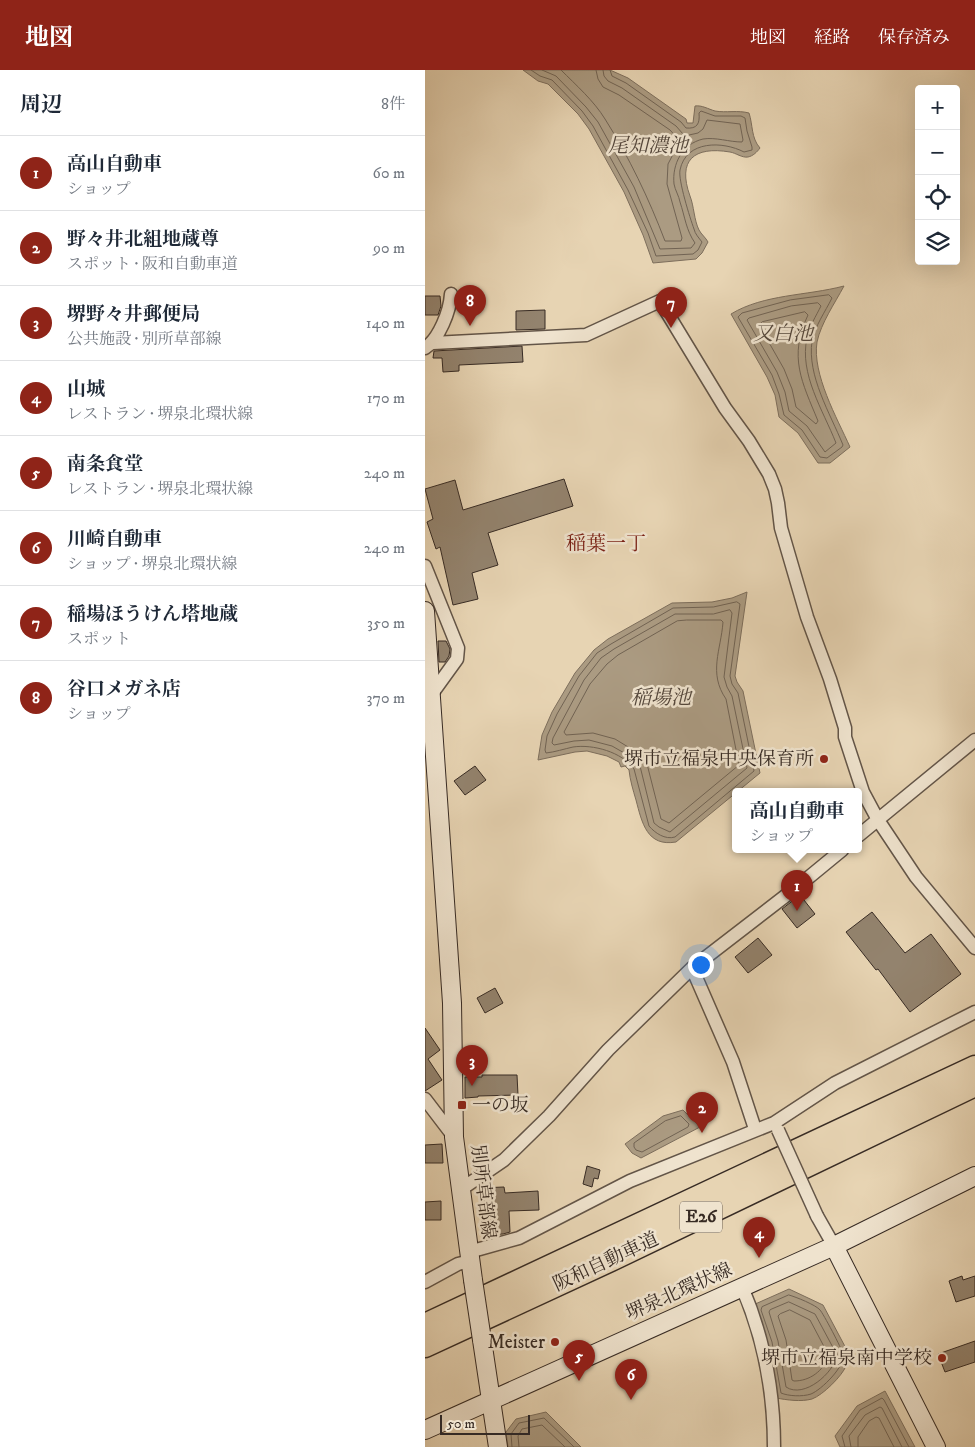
<!DOCTYPE html>
<html lang="ja">
<meta charset="utf-8">
<style>
:root{--surface:#fff;--page:#f6f6f7;--text:#1f2937;--muted:#747a83;--line:#e0e1e3;--accent:#8f2418}
body{margin:0;font-family:"IM FELL DW Pica","Noto Serif JP",serif;background:var(--page);color:var(--text)}
.controls{position:absolute;right:15px;top:15px;display:grid;overflow:hidden;border-radius:5px;box-shadow:0 5px 20px #0002}
.controls button{width:45px;height:45px;display:grid;place-items:center;padding:0;border:0;border-bottom:1px solid var(--line);background:var(--surface);color:var(--text);font:25px sans-serif}
.scale{position:absolute;left:15px;bottom:12px;width:90px;box-sizing:border-box;padding-left:5px;border:2px solid #372b24;border-top:0;font-size:14px;line-height:18px;white-space:nowrap;color:#372b24;-webkit-text-stroke:4px #efe3ce;paint-order:stroke}
.you{position:absolute;left:275px;top:894px;width:18px;height:18px;margin:-12px;border:4px solid #fff;border-radius:50%;background:#1a73e8;box-shadow:0 0 0 8px #1a73e833}
.badge{display:grid;place-items:center;width:32px;height:32px;border-radius:50%;background:var(--accent);color:#fff;font-size:16px;font-weight:700}
.pin{position:absolute;translate:-50% -41px;filter:drop-shadow(0 1px 2px #0008)}
.pin::after{content:'';position:absolute;top:26px;width:18px;height:15px;background:inherit;clip-path:polygon(0 0,100% 0,50% 100%)}
.popup{position:absolute;left:307px;top:718px;width:130px;height:65px;box-sizing:border-box;display:grid;place-content:center;border-radius:5px;background:var(--surface);filter:drop-shadow(0 1px 4px #0005);font-size:16px;white-space:nowrap;color:var(--muted)}
.popup b{font-size:19px;color:var(--text)}
.popup::after{content:'';position:absolute;left:50%;top:100%;margin-left:-10px;border:10px solid transparent;border-top-color:var(--surface)}
.list{margin:0;padding:0;list-style:none}
h2{display:flex;justify-content:space-between;align-items:center;height:65px;margin:0;padding:0 20px;font-size:21px}
h2 small{font-size:16px;font-weight:400;color:var(--muted)}
.list li{display:grid;grid-template-columns:32px 1fr auto;gap:15px;align-items:center;box-sizing:border-box;height:75px;padding:0 20px;border-top:1px solid var(--line)}
.list b{display:block;font-size:19px;white-space:nowrap}
.list p{margin:0;font-size:16px;white-space:nowrap;color:var(--muted)}
.list em{font-size:16px;font-style:normal;color:var(--muted)}
.icon{flex:none;width:28px;height:28px;fill:none;stroke:currentColor;stroke-width:2;stroke-linecap:round;stroke-linejoin:round}
.map{position:relative;flex:none;width:550px;height:1377px;overflow:hidden}
header{display:flex;align-items:center;gap:30px;box-sizing:border-box;height:70px;padding:0 25px;background:var(--accent);color:#fff}
header strong{font-size:24px}
nav{display:flex;gap:28px;margin-inline-start:auto;font-size:18px}
main{display:flex}
aside{flex:1;background:var(--surface)}
.map>svg:first-child{display:block}
.water{fill:#ab9b82;stroke:#7d6e5c}
.lines{fill:none;stroke-linecap:round;stroke-linejoin:round}
.shore{stroke:#716353;stroke-width:1}
.building{fill:#93836e;stroke:#372b24}
.street-casing{stroke:#635548;stroke-width:15}
.secondary-casing{stroke:#372b24;stroke-width:20}
.highway-casing{stroke:#372b24;stroke-width:25}
.street{stroke:#efe3ce;stroke-width:12}
.secondary{stroke:#efe3ce;stroke-width:18}
.highway{stroke:#e7d4b3;stroke-width:22}
.street-bridge-casing{stroke:#635548;stroke-width:15;stroke-linecap:butt}
.secondary-bridge-casing{stroke:#372b24;stroke-width:20;stroke-linecap:butt}
.street-bridge{stroke:#efe3ce;stroke-width:12}
.secondary-bridge{stroke:#efe3ce;stroke-width:18}
.poi-dot{fill:#8f2418;stroke:#efe3ce;stroke-width:2}
.labels{text-anchor:middle;dominant-baseline:central;stroke-width:5;stroke-linejoin:round;paint-order:stroke}
.shield{fill:#efe3ce;stroke:#6e6257;stroke-width:1}
.shield-label{font-size:18px;font-weight:bold;fill:#372b24}
.poi-label{font-size:19px;fill:#372b24;stroke:#efe3ce;text-anchor:end}
.street-label{font-size:19px;fill:#372b24;stroke:#efe3ce}
.water-label{font-size:20px;font-style:italic;fill:#54473c;stroke:#efe3ce}
.neighbourhood-label{font-size:20px;fill:#7a1f14;stroke:#efe3ce}
</style>
<header>
<strong>地図</strong>
<nav><a>地図</a><a>経路</a><a>保存済み</a></nav>
</header>
<main>
<aside>
<h2>周辺<small>8件</small></h2>
<ul class="list">
<li><span class="badge">1</span><div><b>高山自動車</b><p>ショップ</p></div><em>60 m</em></li>
<li><span class="badge">2</span><div><b>野々井北組地蔵尊</b><p>スポット · 阪和自動車道</p></div><em>90 m</em></li>
<li><span class="badge">3</span><div><b>堺野々井郵便局</b><p>公共施設 · 別所草部線</p></div><em>140 m</em></li>
<li><span class="badge">4</span><div><b>山城</b><p>レストラン · 堺泉北環状線</p></div><em>170 m</em></li>
<li><span class="badge">5</span><div><b>南条食堂</b><p>レストラン · 堺泉北環状線</p></div><em>240 m</em></li>
<li><span class="badge">6</span><div><b>川崎自動車</b><p>ショップ · 堺泉北環状線</p></div><em>240 m</em></li>
<li><span class="badge">7</span><div><b>稲場ほうけん塔地蔵</b><p>スポット</p></div><em>350 m</em></li>
<li><span class="badge">8</span><div><b>谷口メガネ店</b><p>ショップ</p></div><em>370 m</em></li>
</ul>
</aside>
<div class="map">
<svg width="550" height="1377" viewBox="0 0 550 1377">
<rect width="100%" height="100%" fill="#e7d4b3"/>
<filter id="stains"><feTurbulence type="fractalNoise" baseFrequency=".004" numOctaves="4"/><feColorMatrix values="0 0 0 0 .2 0 0 0 0 .09 0 0 0 0 .02 0 0 0 .5 -.17"/></filter>
<radialGradient id="worn" r=".72"><stop offset=".6" stop-color="#630" stop-opacity="0"/><stop offset="1" stop-color="#630" stop-opacity=".3"/></radialGradient>
<!-- water -->
<path class="water" d="M98,0H185L203,8L261,49L262,53H268L270,36C277,35 283,39 290,41C301,43 313,40 324,43C328,55 326,68 335,78C332,82 328,86 323,87C317,88 311,83 305,82C269,76 252,90 265,126C269,136 269,150 274,160C276,164 281,168 283,172L277,183L271,189L228,193L218,165L199,122L164,59L153,44L123,14L113,11Z
M419,216C410,233 396,253 392,272C387,304 412,348 425,377L405,393H393L373,363L354,347L350,325L342,307L306,244C339,224 381,226 419,216Z
M322,522L310,606L312,612L318,621L335,703L251,772C222,777 217,753 211,730C208,720 205,710 204,700L200,696L196,697L194,692L182,686L162,681L150,682L113,690L117,665L127,642L150,603L169,580L183,569L247,533L287,532L307,528Z
M258,1040L275,1057L216,1088L207,1083L200,1074L238,1046Z
M364,1219L398,1235L424,1284C423,1287 423,1292 421,1296C417,1306 398,1325 387,1329C376,1332 362,1330 351,1328L328,1235Z
M460,1321L490,1377H415L410,1366L432,1336Z
M121,1342L156,1377H83L81,1362L91,1349Z"/>
<g class="lines">
<!-- shore -->
<path class="shore" d="M106,0L115,6L127,10L157,41L168,56L203,120L223,163L231,186L268,184L273,180L277,172C274,168 270,164 269,159C265,148 253,110 255,100C261,70 298,71 319,82L327,80V77L322,61L320,48L316,46H290L276,41L274,43C275,54 272,59 261,58L256,52L201,13L187,6L185,0
M117,0L131,6L161,37L173,52L209,117L235,179L266,178L270,173C261,160 260,147 255,132C254,126 250,120 249,114C247,94 257,74 278,69C291,67 304,72 317,72L318,70L315,54L282,50L278,59L273,63L264,65L258,64L251,56L197,18L183,11L179,6L178,0
M136,0C151,15 169,31 180,49C204,87 224,129 240,171H256L257,168L242,114L243,94L255,71L245,60L194,25L178,17L173,9L171,0
M404,225L407,228C400,242 390,256 387,271C382,306 405,343 418,375L417,377L402,388L395,387L377,360L359,345L354,324L347,305L313,247L317,243L365,230Z
M393,233L396,236C391,246 384,257 382,268C374,304 398,340 411,373L400,382L382,356L364,341L360,322L352,302L322,250L324,248L366,236Z
M380,242L383,245C363,287 377,312 393,351L391,354L371,337L367,319L359,299L334,255L337,252Z
M312,532L315,534L305,606L307,614L313,623L329,701L250,767C240,770 230,763 224,756L209,699C197,682 168,674 148,677C139,679 130,682 121,683L120,680L122,666L132,644L154,606L172,583L186,574L248,538L288,537Z
M305,540L307,543L299,607L302,617L307,626L322,698L245,762L234,757L229,753L215,696L208,688L187,676L164,670L149,671L129,675L127,673L128,668L159,610L176,588L189,579L250,544H288Z
M262,550H296L298,552C296,580 283,603 301,629L314,695L244,753L236,749L222,694L213,683L190,669L168,663L141,665L139,662L165,614L182,594L193,585L252,551Z
M256,1046L264,1054L263,1057L217,1082L211,1080L209,1077V1073L240,1051Z
M364,1225C371,1227 391,1235 395,1240C398,1243 417,1279 418,1284C421,1296 396,1320 386,1324C377,1327 363,1326 356,1323L347,1272L336,1240L337,1237Z
M364,1232L390,1244L412,1285C409,1303 379,1329 361,1317L353,1271L344,1242L345,1240Z
M365,1240L385,1250L404,1286C398,1301 385,1311 369,1311L367,1310L361,1270L353,1246L355,1244Z
M87,1377L86,1364L94,1353L119,1348L149,1377
M94,1377L93,1366L97,1359L117,1355L140,1377
M420,1377L417,1366L435,1340L457,1328L459,1330L484,1377
M426,1377L424,1366L440,1345L455,1337L457,1338L477,1377
M433,1377V1367L444,1351L451,1347L454,1348L469,1377"/>
</g>
<!-- building -->
<path class="building" d="M0,226H15L16,236L13,245H0Z
M120,240V259L91,260V241Z
M97,276L98,292L34,295V301L18,302L17,288H8L9,281Z
M139,409L148,436L63,463L73,495L47,503L53,529L28,535L15,477L11,479L2,452L8,449L0,419L30,410L38,440Z
M13,571H21L25,579L24,586L20,592H14Z
M50,696L61,710L40,725L29,711Z
M375,825L390,844L372,858L357,839Z
M447,842L480,883L506,864L536,904L485,942L453,899L451,900L421,862Z
M333,868L347,885L323,903L310,887Z
M70,918L78,933L60,943L52,928Z
M0,958L15,980L3,989L17,1010L0,1021Z
M57,1005H92L93,1025L53,1026V1027L40,1028V1007H57Z
M17,1074L18,1093H0V1075Z
M162,1096L175,1100L173,1109L169,1108L167,1117L158,1114Z
M79,1117L80,1123L113,1121L114,1140L84,1141L85,1162L78,1164L60,1165L58,1136H55L54,1118Z
M16,1131V1150H0V1132Z
M537,1206L538,1210L550,1206V1226L531,1232L524,1211Z
M550,1271V1292L520,1302L513,1284Z"/>
<g class="lines">
<defs>
<path id="street" d="M8,273L161,265L235,231L300,338L324,371L344,404L350,419L353,433L356,458L382,547L405,609L420,658V667L438,722L453,750L491,807L550,878
M0,278C14,269 25,241 26,224
M0,496L33,578L32,589L6,625
M433,766L550,670
M267,898L308,992L330,1059
M0,1029L29,1067
M35,1120L79,1090L124,1046L183,980L267,898L372,817L417,780
M392,1146L409,1176
M44,1182L94,1168L205,1111L349,1053L410,1013L550,942
M0,1212L33,1194L45,1191
M317,1217C339,1268 349,1321 349,1377"/>
<path id="secondary" d="M0,541L27,933L29,1067L48,1210
M409,1176L511,1377
M57,1270L73,1377
M0,1360L409,1176L550,1106"/>
<path id="highway" d="M0,1255L550,997
M0,1276L190,1188L550,1015"/>
</defs>
<!-- street casing -->
<use href="#street" class="street-casing"/>
<!-- secondary casing -->
<use href="#secondary" class="secondary-casing"/>
<!-- highway casing -->
<use href="#highway" class="highway-casing"/>
<!-- street -->
<use href="#street" class="street"/>
<!-- secondary -->
<use href="#secondary" class="secondary"/>
<!-- highway -->
<use href="#highway" class="highway"/>
<defs>
<path id="street-bridge" d="M353,1060L392,1146"/>
<path id="secondary-bridge" d="M48,1210L57,1270"/>
</defs>
<!-- street-bridge casing -->
<use href="#street-bridge" class="street-bridge-casing"/>
<!-- secondary-bridge casing -->
<use href="#secondary-bridge" class="secondary-bridge-casing"/>
<!-- street-bridge -->
<use href="#street-bridge" class="street-bridge"/>
<!-- secondary-bridge -->
<use href="#secondary-bridge" class="secondary-bridge"/>
</g>
<!-- markers -->
<g class="poi-dot">
<circle cx="399" cy="689" r="5"/>
<rect x="32" y="1030" width="10" height="10" rx="2.5"/>
<circle cx="130" cy="1272" r="5"/>
<circle cx="517" cy="1288" r="5"/>
</g>
<g class="labels">
<!-- shield labels -->
<rect class="shield" x="255" y="1131.5" width="42" height="31" rx="4"/>
<g class="shield-label">
<text x="276" y="1147">E26</text>
</g>
<!-- poi labels -->
<g class="poi-label">
<text x="389" y="689">堺市立福泉中央保育所</text>
<text x="47" y="1035" text-anchor="start">一の坂</text>
<text x="120" y="1272">Meister</text>
<text x="507" y="1288">堺市立福泉南中学校</text>
</g>
<!-- street labels -->
<g class="street-label">
<text transform="translate(58 1122) rotate(83)">別所草部線</text>
<text transform="translate(181 1192) rotate(-25)">阪和自動車道</text>
<text transform="translate(254 1222) rotate(-24)">堺泉北環状線</text>
</g>
<!-- water labels -->
<g class="water-label">
<text x="223" y="76">尾知濃池</text>
<text x="358" y="264">又白池</text>
<text x="236" y="628">稲場池</text>
</g>
<!-- neighbourhood labels -->
<g class="neighbourhood-label">
<text x="181" y="474">稲葉一丁</text>
</g>
</g>
<rect width="100%" height="100%" filter="url(#stains)"/>
<rect width="100%" height="100%" fill="url(#worn)"/>
</svg>
<div class="controls">
<button>+</button>
<button>−</button>
<button><svg class="icon" aria-label="locate" viewBox="0 0 24 24"><circle cx="12" cy="12" r="6"/><path d="M12 2v4M12 18v4M2 12h4M18 12h4"/></svg></button>
<button><svg class="icon" aria-label="layers" viewBox="0 0 24 24"><path d="M12 4l9 5-9 5-9-5zM3 14l9 5 9-5"/></svg></button>
</div>
<div class="scale">50 m</div>
<div class="you"></div>
<div class="pin badge" style="left:372px;top:841px">1</div>
<div class="popup"><b>高山自動車</b>ショップ</div>
<div class="pin badge" style="left:277px;top:1063px">2</div>
<div class="pin badge" style="left:47px;top:1016px">3</div>
<div class="pin badge" style="left:334px;top:1188px">4</div>
<div class="pin badge" style="left:154px;top:1311px">5</div>
<div class="pin badge" style="left:206px;top:1330px">6</div>
<div class="pin badge" style="left:246px;top:258px">7</div>
<div class="pin badge" style="left:45px;top:256px">8</div>
</div>
</main>
